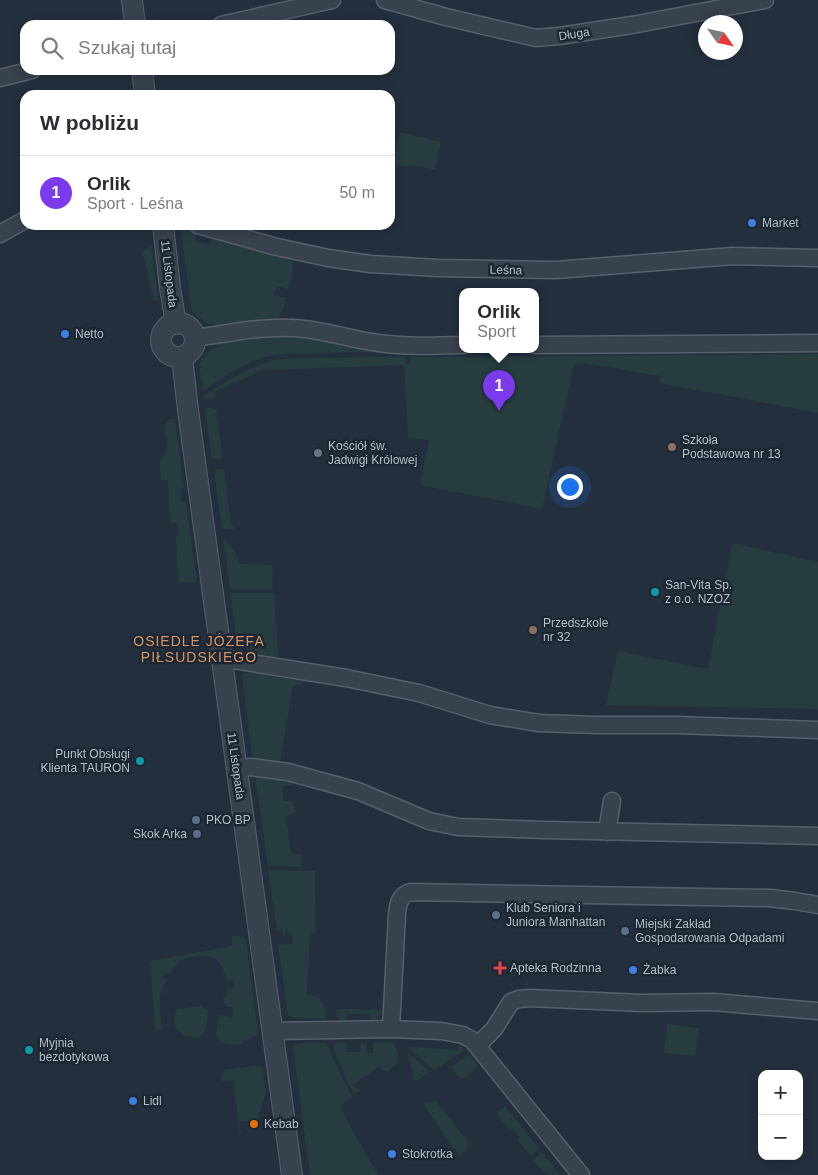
<!DOCTYPE html>
<html lang="pl">
<meta charset="utf-8">
<style>
:root{--surface:#fff;--page:#f2f2f3;--text:#2b2b33;--muted:#7c7c81;--line:#e1e1e2;--accent:#7c3aed}
body{margin:0;font-family:Arial,sans-serif;background:var(--page);color:var(--text)}
.controls{position:absolute;right:15px;bottom:15px;display:grid;overflow:hidden;border-radius:10px;box-shadow:0 2px 12px #0003}
.controls button{width:45px;height:45px;display:grid;place-items:center;padding:0;border:0;border-bottom:1px solid var(--line);background:var(--surface);color:var(--text);font:25px sans-serif}
.compass{position:absolute;left:698px;top:15px;width:45px;height:45px;border-radius:50%;background:var(--surface);box-shadow:0 2px 12px #0003;rotate:124deg}
.you{position:absolute;left:569px;top:486px;width:18px;height:18px;margin:-12px;border:4px solid #fff;border-radius:50%;background:#1a73e8;box-shadow:0 0 0 8px #1a73e833}
.badge{display:grid;place-items:center;width:32px;height:32px;border-radius:50%;background:var(--accent);color:#fff;font-size:16px;font-weight:700}
.pin{position:absolute;translate:-50% -41px;filter:drop-shadow(0 1px 2px #0008)}
.pin::after{content:'';position:absolute;top:26px;width:18px;height:15px;background:inherit;clip-path:polygon(0 0,100% 0,50% 100%)}
.popup{position:absolute;left:459px;top:288px;width:80px;height:65px;box-sizing:border-box;display:grid;place-content:center;border-radius:10px;background:var(--surface);filter:drop-shadow(0 1px 4px #0005);font-size:16px;white-space:nowrap;color:var(--muted)}
.popup b{font-size:19px;color:var(--text)}
.popup::after{content:'';position:absolute;left:50%;top:100%;margin-left:-10px;border:10px solid transparent;border-top-color:var(--surface)}
.list{margin:0;padding:0;list-style:none}
h2{display:flex;justify-content:space-between;align-items:center;height:65px;margin:0;padding:0 20px;font-size:21px}
h2 small{font-size:16px;font-weight:400;color:var(--muted)}
.list li{display:grid;grid-template-columns:32px 1fr auto;gap:15px;align-items:center;box-sizing:border-box;height:75px;padding:0 20px;border-top:1px solid var(--line)}
.list b{display:block;font-size:19px;white-space:nowrap}
.list p{margin:0;font-size:16px;white-space:nowrap;color:var(--muted)}
.list em{font-size:16px;font-style:normal;color:var(--muted)}
.icon{flex:none;width:28px;height:28px;fill:none;stroke:currentColor;stroke-width:2;stroke-linecap:round;stroke-linejoin:round}
.map{position:relative;flex:none;width:818px;height:1175px;overflow:hidden}
.search{position:absolute;background:var(--surface);box-shadow:0 2px 12px #0003;left:20px;top:20px;width:375px;height:55px;display:flex;align-items:center;gap:12px;box-sizing:border-box;padding:0 18px;border-radius:15px;color:var(--muted);font-size:19px}
.panel{position:absolute;background:var(--surface);box-shadow:0 2px 12px #0003;left:20px;top:90px;width:375px;height:140px;border-radius:15px}
.map>svg:first-child{display:block}
.green{fill:#263c3f}
.lines{fill:none;stroke-linecap:round;stroke-linejoin:round}
.minor-casing{stroke:#565f6c;stroke-width:19}
.tertiary-casing{stroke:#565f6c;stroke-width:22}
.minor{stroke:#38414e;stroke-width:16}
.tertiary{stroke:#38414e;stroke-width:20}
.shop-dot{fill:#3f7fe0;stroke:#1d2633;stroke-width:2}
.education-dot{fill:#8d6e63;stroke:#1d2633;stroke-width:2}
.worship-dot{fill:#6b7280;stroke:#1d2633;stroke-width:2}
.culture-dot{fill:#0f9aa8;stroke:#1d2633;stroke-width:2}
.service-dot{fill:#5c6f8a;stroke:#1d2633;stroke-width:2}
.health-dot{fill:#e0444e;stroke:#1d2633;stroke-width:2}
.food-dot{fill:#e8710a;stroke:#1d2633;stroke-width:2}
.labels{text-anchor:middle;dominant-baseline:central;stroke-width:5;stroke-linejoin:round;paint-order:stroke}
.street-label{font-size:12px;fill:#b4bcc9;stroke:#1d2633}
.poi-label{font-size:12px;fill:#b4bcc9;stroke:#1d2633;text-anchor:start}
.neighbourhood-label{font-size:14px;letter-spacing:1px;fill:#d59563;stroke:#1d2633}
</style>
<div class="map">
<svg width="818" height="1175" viewBox="0 0 818 1175">
<rect width="100%" height="100%" fill="#242f3e"/>
<!-- green -->
<path class="green" d="M400,132L441,142L435,170L415,165L393,167Z
M180,225L190,228L195,231L196,237L195,241L209,245L214,237L290,258C297,267 291,279 288,289L277,286L274,295L286,298C283,306 283,316 276,321L215,329L214,324H208L192,312Z
M151,246L158,299L156,301H153C154,295 152,292 150,286C147,274 147,262 141,251Z
M292,334L404,351L284,354L261,358L231,372L203,391L199,364L211,349L217,347V342L255,336Z
M815,354H818V413L660,383V376L585,363L574,364L542,509L420,485L429,440L408,438L404,365L263,370L214,392L215,398L204,399L203,396C223,384 242,370 264,363C282,357 302,358 321,358C349,357 377,357 405,357L406,364L411,363V357L592,356Z
M211,408L216,410L223,458L212,459L205,408Z
M171,419H175L184,488L180,489L182,502H186L197,582L178,583L176,536H178L177,523H170L168,480H161C161,474 159,466 161,460C163,456 166,454 167,449C169,438 159,427 171,419Z
M224,469L231,525H233L234,529H222L214,470Z
M223,538L235,551L240,564L272,565L273,589H230Z
M732,543L818,562V709L606,705L618,651L708,669Z
M230,593H274L278,652L277,660L257,657L258,652L245,649L237,644Z
M245,673H253L302,681L303,686L293,685L280,763L253,761L242,676Z
M255,774L286,778L292,784L290,785L282,786L284,801H293L296,813L286,816L291,855L301,854L302,867L268,866Z
M268,870L315,871L316,933H310L307,995L319,997L326,1009L325,1019L294,1018L290,1017L288,1015L278,945L293,943L292,935H289L288,929L285,930V935H283L282,930H276V928L278,927L277,925H276Z
M233,935L244,937L246,942L258,1032C255,1038 249,1039 243,1041V1044L234,1045L220,1042L216,1034L219,1015L232,1017L233,1007L225,1006L226,1004L224,1003V1000L223,999V997H226L227,989L234,988L233,979L226,980C224,961 213,954 195,956C191,957 186,957 183,959C177,962 173,968 170,974L165,972L163,978L167,980C156,998 160,1010 162,1030L155,1028L150,961L232,946Z
M201,1006L208,1011C207,1018 207,1030 202,1035C194,1043 163,1030 178,1009Z
M336,1009L382,1010C382,1017 376,1019 370,1022V1014H346V1024C339,1020 336,1018 336,1009Z
M667,1024L699,1028L695,1056L664,1053Z
M301,1043H326L352,1097L341,1105L349,1124L378,1175H310L293,1048L294,1045Z
M336,1043H346V1052H360L361,1043H366L367,1053H373V1045L374,1043H394L399,1058L396,1064L387,1072L378,1067L353,1085L361,1090L355,1095L348,1084L333,1049Z
M459,1045L465,1050L434,1070L410,1049V1047L458,1050Z
M407,1052L430,1072L416,1081L412,1078L414,1077Z
M469,1055L477,1065V1067L463,1079L460,1078L450,1067Z
M254,1066H257L263,1069L266,1093L257,1120L239,1122L241,1134H240L233,1080L222,1081V1076L224,1070Z
M436,1101L470,1144L460,1157L423,1104L427,1102Z
M505,1106L539,1149L531,1156L518,1140L520,1138L513,1129L510,1130L496,1113Z
M542,1152L560,1175C544,1175 543,1172 533,1159Z"/>
<g class="lines">
<defs>
<path id="minor" d="M385,0L446,17L536,38L559,36L632,25L765,0
M221,25L332,0
M0,78L32,70
M198,225L273,246L328,258L370,264L438,268L556,270L733,256L818,258
M0,234L25,220
M195,338C225,334 263,326 293,328C320,329 345,338 372,342C402,347 432,346 463,345
M535,345L818,343
M221,658L346,678L419,693L490,715L539,723L596,725H676L818,730
M237,769L251,767L288,772L358,791L429,821L458,827L545,830L818,836
M607,832L612,801
M391,1029L397,914C398,904 400,895 410,892L770,898L795,901L818,905
M272,1031L391,1029L441,1031L463,1035L472,1040L477,1046L581,1175
M477,1046L494,1029L511,1002L519,999L529,998L642,1003L713,1002L818,1011"/>
<path id="tertiary" d="M132,0L135,25
M142,70L145,95
M163,225L170,288L176,324
M161 340a17 17 0 1 1 34 0a17 17 0 1 1-34 0Z
M182,357L188,410L292,1175"/>
</defs>
<!-- minor casing -->
<use href="#minor" class="minor-casing"/>
<!-- tertiary casing -->
<use href="#tertiary" class="tertiary-casing"/>
<!-- minor -->
<use href="#minor" class="minor"/>
<!-- tertiary -->
<use href="#tertiary" class="tertiary"/>
</g>
<!-- markers -->
<g class="shop-dot">
<circle cx="752" cy="223" r="5"/>
<circle cx="65" cy="334" r="5"/>
<circle cx="633" cy="970" r="5"/>
<circle cx="133" cy="1101" r="5"/>
<circle cx="392" cy="1154" r="5"/>
</g>
<g class="education-dot">
<circle cx="672" cy="447" r="5"/>
<circle cx="533" cy="630" r="5"/>
</g>
<circle class="worship-dot" cx="318" cy="453" r="5"/>
<g class="culture-dot">
<circle cx="655" cy="592" r="5"/>
<circle cx="140" cy="761" r="5"/>
<circle cx="29" cy="1050" r="5"/>
</g>
<g class="service-dot">
<circle cx="196" cy="820" r="5"/>
<circle cx="197" cy="834" r="5"/>
<circle cx="496" cy="915" r="5"/>
<circle cx="625" cy="931" r="5"/>
</g>
<path class="health-dot" d="M497.5 960.5h5v5h5v5h-5v5h-5v-5h-5v-5h5z"/>
<circle class="food-dot" cx="254" cy="1124" r="5"/>
<g class="labels">
<!-- street labels -->
<g class="street-label">
<text transform="translate(574 34) rotate(-9)">Długa</text>
<text transform="translate(506 270) rotate(1)">Leśna</text>
<text transform="translate(169 274) rotate(83)">11 Listopada</text>
<text transform="translate(236 766) rotate(82)">11 Listopada</text>
</g>
<!-- poi labels -->
<g class="poi-label">
<text x="762" y="223">Market</text>
<text x="75" y="334">Netto</text>
<text x="682" y="440">Szkoła<tspan x="682" dy="14">Podstawowa nr 13</tspan></text>
<text x="328" y="446">Kościół św.<tspan x="328" dy="14">Jadwigi Królowej</tspan></text>
<text x="665" y="585">San-Vita Sp.<tspan x="665" dy="14">z o.o. NZOZ</tspan></text>
<text x="543" y="623">Przedszkole<tspan x="543" dy="14">nr 32</tspan></text>
<text x="130" y="754" text-anchor="end">Punkt Obsługi<tspan x="130" dy="14">Klienta TAURON</tspan></text>
<text x="206" y="820">PKO BP</text>
<text x="187" y="834" text-anchor="end">Skok Arka</text>
<text x="506" y="908">Klub Seniora i<tspan x="506" dy="14">Juniora Manhattan</tspan></text>
<text x="635" y="924">Miejski Zakład<tspan x="635" dy="14">Gospodarowania Odpadami</tspan></text>
<text x="510" y="968">Apteka Rodzinna</text>
<text x="643" y="970">Żabka</text>
<text x="39" y="1043">Myjnia<tspan x="39" dy="14">bezdotykowa</tspan></text>
<text x="143" y="1101">Lidl</text>
<text x="264" y="1124">Kebab</text>
<text x="402" y="1154">Stokrotka</text>
</g>
<!-- neighbourhood labels -->
<g class="neighbourhood-label">
<text x="199" y="641">OSIEDLE JÓZEFA<tspan x="199" dy="16">PIŁSUDSKIEGO</tspan></text>
</g>
</g>
</svg>
<div class="controls">
<button>+</button>
<button>−</button>
</div>
<svg class="compass" viewBox="-18 -18 36 36"><path d="M0-13l5 13h-10z" fill="#e53935"/><path d="M0 13l5-13h-10z" fill="#7c7c81"/></svg>
<div class="you"></div>
<div class="pin badge" style="left:499px;top:411px">1</div>
<div class="popup"><b>Orlik</b>Sport</div>
<div class="search"><svg class="icon" aria-label="search" viewBox="0 0 24 24"><circle cx="10" cy="10" r="6"/><path d="M15 15l6 6"/></svg>Szukaj tutaj</div>
<section class="panel">
<h2>W pobliżu<small></small></h2>
<ul class="list">
<li><span class="badge">1</span><div><b>Orlik</b><p>Sport · Leśna</p></div><em>50 m</em></li>
</ul>
</section>
</div>
